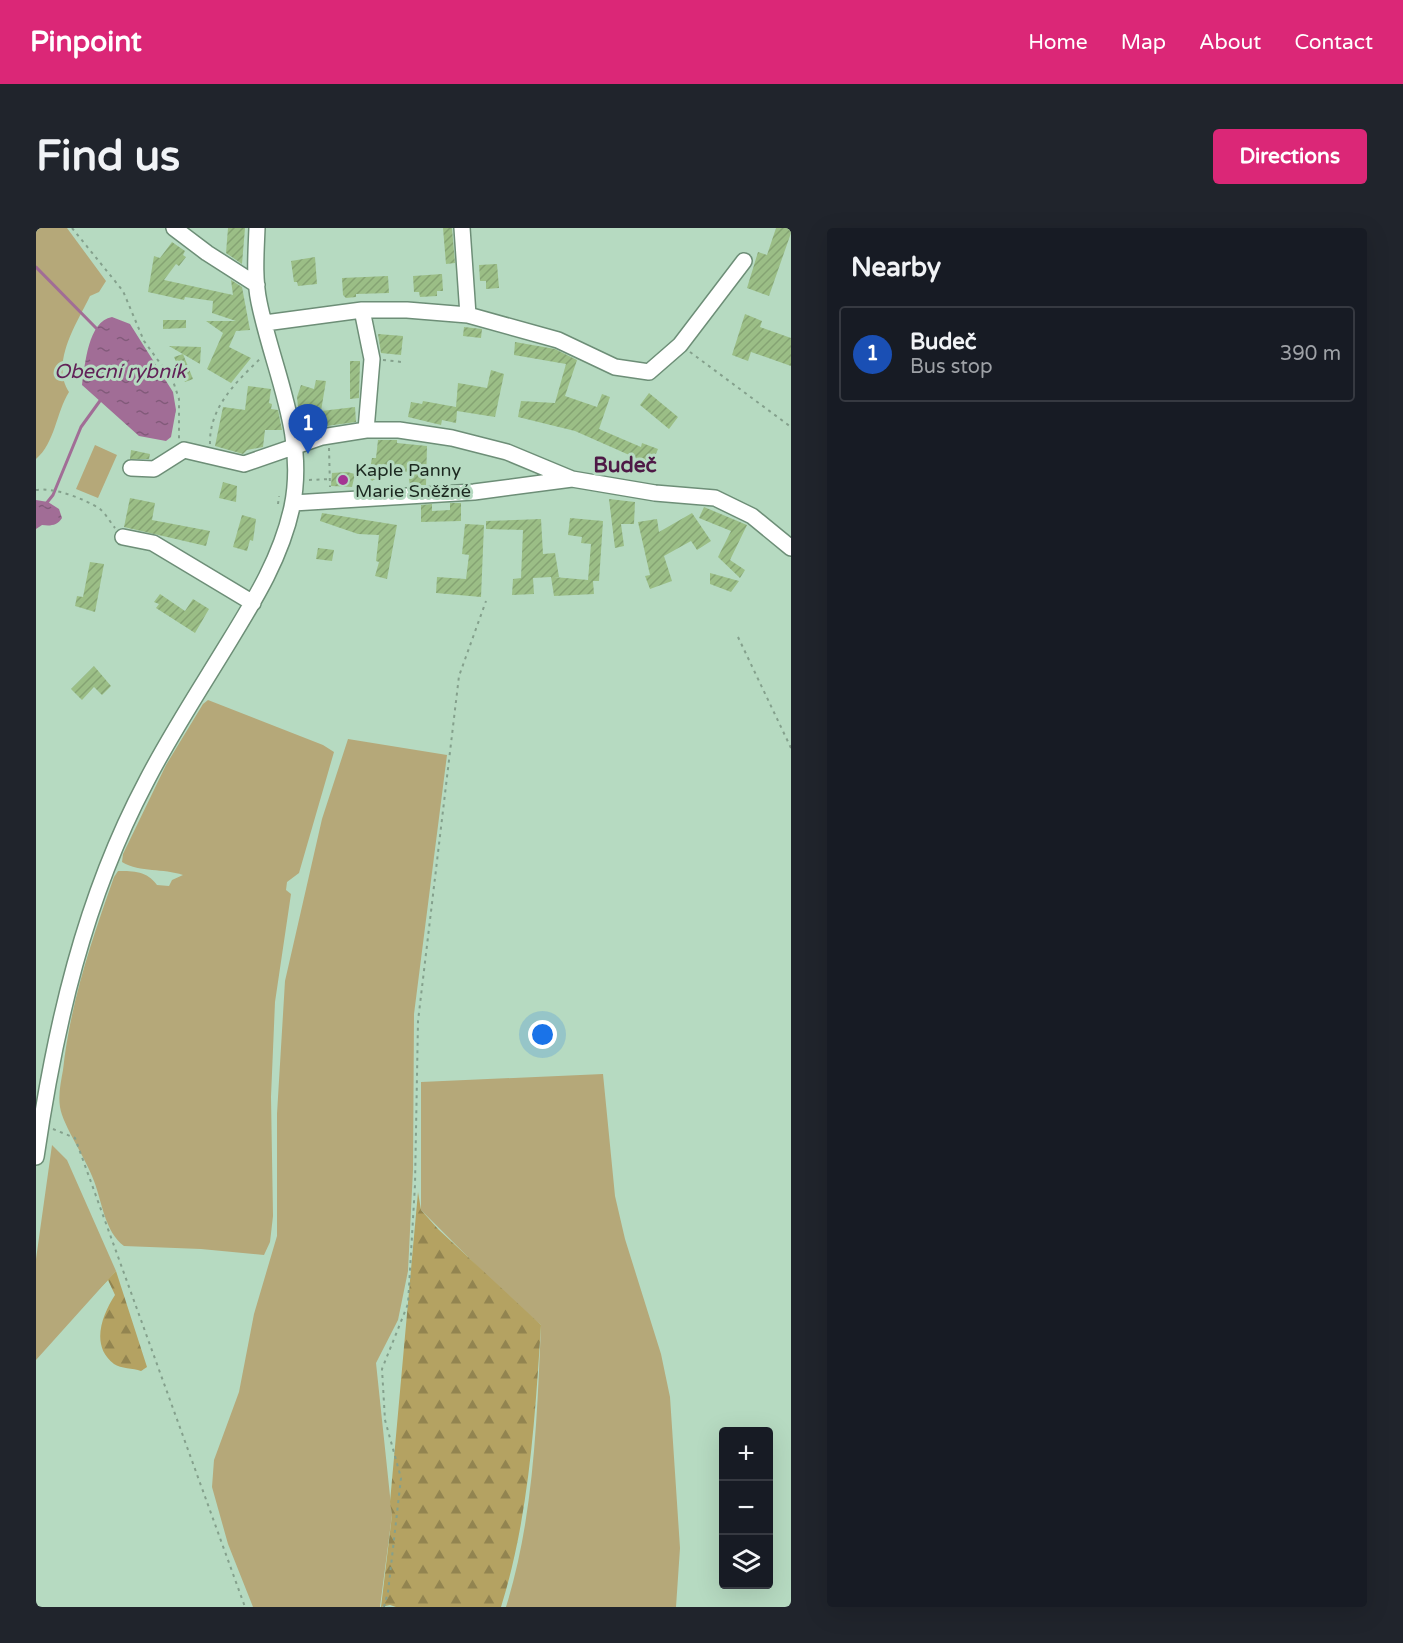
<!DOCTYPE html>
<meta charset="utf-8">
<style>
:root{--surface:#171b24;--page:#20242c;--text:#f1f3f6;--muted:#9ea1a6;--line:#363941;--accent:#db2777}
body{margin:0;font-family:"Varela Round",sans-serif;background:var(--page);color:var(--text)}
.controls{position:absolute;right:18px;bottom:18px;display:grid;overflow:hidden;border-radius:6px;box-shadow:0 6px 24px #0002}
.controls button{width:54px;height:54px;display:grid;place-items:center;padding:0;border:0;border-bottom:2px solid var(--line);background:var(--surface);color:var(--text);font:30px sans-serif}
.you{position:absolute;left:507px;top:807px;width:21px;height:21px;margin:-15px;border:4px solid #fff;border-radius:50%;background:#1a73e8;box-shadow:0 0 0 9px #1a73e833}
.badge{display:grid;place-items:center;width:39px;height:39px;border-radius:50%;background:var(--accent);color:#fff;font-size:20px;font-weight:700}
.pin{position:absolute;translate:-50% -50px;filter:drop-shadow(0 2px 3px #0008)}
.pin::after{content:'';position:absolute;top:32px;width:21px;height:18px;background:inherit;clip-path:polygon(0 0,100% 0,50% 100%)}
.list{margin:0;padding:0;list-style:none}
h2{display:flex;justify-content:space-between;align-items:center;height:78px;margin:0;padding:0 24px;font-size:26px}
h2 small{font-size:20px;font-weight:400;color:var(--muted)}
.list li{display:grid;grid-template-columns:39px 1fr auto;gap:18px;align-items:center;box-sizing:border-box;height:96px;margin:0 12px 12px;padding:0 12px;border:2px solid var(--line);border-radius:6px}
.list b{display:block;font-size:22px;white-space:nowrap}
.list p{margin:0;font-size:20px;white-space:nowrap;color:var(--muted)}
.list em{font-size:20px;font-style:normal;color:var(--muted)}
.icon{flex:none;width:33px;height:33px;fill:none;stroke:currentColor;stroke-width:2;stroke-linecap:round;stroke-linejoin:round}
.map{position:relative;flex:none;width:755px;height:1379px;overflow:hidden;border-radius:6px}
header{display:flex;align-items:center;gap:36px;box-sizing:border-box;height:84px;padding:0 30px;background:var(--accent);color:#fff}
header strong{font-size:28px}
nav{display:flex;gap:33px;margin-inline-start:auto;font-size:21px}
.intro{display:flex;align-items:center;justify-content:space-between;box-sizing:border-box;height:144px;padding:0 36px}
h1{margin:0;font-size:42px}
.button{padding:15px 27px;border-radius:6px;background:var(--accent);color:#fff;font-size:21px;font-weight:700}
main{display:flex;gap:36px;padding:0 36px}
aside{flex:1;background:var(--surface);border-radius:6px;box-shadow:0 6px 24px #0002}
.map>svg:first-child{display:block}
.green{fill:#b5a879}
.forest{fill:url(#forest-firs)}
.water{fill:url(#water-ripples)}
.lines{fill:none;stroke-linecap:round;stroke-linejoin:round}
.stream{stroke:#a16d96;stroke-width:3}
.building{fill:url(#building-hatch)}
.minor-casing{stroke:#6d8e77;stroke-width:18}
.path{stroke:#84a08c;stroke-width:2;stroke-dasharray:3 4.5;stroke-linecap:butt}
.minor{stroke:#fff;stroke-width:15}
.poi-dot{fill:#a43593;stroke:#b6dac1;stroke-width:2}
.labels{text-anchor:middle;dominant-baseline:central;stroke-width:6;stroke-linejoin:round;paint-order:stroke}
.poi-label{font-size:18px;fill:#1c2920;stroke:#b6dac1;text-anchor:start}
.water-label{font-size:20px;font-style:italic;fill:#622258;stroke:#b6dac1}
.quarter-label{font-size:21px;font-weight:bold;fill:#4e1946;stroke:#b6dac1}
</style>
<header>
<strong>Pinpoint</strong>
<nav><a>Home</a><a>Map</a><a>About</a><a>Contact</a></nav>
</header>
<div class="intro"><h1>Find us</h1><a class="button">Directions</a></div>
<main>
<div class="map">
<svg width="755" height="1379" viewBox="0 0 755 1379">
<defs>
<pattern id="forest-firs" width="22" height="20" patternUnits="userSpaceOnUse" patternTransform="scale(1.5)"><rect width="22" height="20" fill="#b4a262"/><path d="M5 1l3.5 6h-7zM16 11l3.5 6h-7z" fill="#928450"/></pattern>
<pattern id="water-ripples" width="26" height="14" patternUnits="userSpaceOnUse" patternTransform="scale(1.5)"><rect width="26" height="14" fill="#a16d96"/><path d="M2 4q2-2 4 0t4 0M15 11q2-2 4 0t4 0" fill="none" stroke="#825a7a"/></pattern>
<pattern id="building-hatch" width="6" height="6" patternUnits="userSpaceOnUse" patternTransform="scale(1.5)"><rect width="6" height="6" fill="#9bbe86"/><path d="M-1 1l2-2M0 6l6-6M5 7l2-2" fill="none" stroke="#85a373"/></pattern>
</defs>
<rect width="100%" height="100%" fill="#b6dac1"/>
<!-- green -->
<path class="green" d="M0,0H31L70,53L63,64L54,68C41,95 14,135 33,164C20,185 19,215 0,231Z
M59,217L81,227L62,270L40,261Z
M172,472L287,517L298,524L263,645L251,654L250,662L255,666L239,774L235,869L237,988L234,1014L228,1027L165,1021L88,1018C69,1004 66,974 58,953C50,930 27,898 24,879C22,867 25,853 27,842C34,776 56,711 78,649L82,643C98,643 111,643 121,657L133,658L136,652L147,647C127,640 105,645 86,634L87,626L130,537L167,476Z
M312,511L411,527L378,786L377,942L372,1043L362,1092L340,1135L356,1287L344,1379H217L192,1316L176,1259L178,1232L203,1164L218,1086L241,1008V886L249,753L286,591Z
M567,846L579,968L589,1011L625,1126L634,1169L644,1320L640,1379H470C498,1289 501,1191 505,1097L472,1069L385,982V854Z
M16,917L31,932L80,1043L0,1132V1031Z"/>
<!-- forest -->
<path class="forest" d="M382,964L385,982L402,1001L505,1097C499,1191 493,1289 465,1379H360L354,1377L345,1379L356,1287L354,1274Z
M80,1043L111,1139L105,1143C97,1140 85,1141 78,1136C54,1118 66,1087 79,1067L72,1052L62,1062Z"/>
<!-- water -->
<path class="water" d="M76,89L94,96L137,164L140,182L135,209L130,213L103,208L46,157C49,137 52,93 76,89Z
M0,272L12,274L23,281L26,290C21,298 14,298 6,297L0,301Z"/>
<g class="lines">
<!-- stream -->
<path class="stream" d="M0,39L62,102
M9,277L17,267L45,199L66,170"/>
</g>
<!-- building -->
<path class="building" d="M192,0H209L206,36L190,25Z
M407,0H416L419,35L410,36Z
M740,0H755V5L733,68L711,60L722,24L731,27Z
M136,14L149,23L147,27L150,29L143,38L140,36L128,52L197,67L195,52L206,59L214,102L200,103L193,119L215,130L195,155L171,141L187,105L170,93H200L176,85L177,73L149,69L148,72L112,64L118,28L124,30Z
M279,29L281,56L262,58L261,54H258L255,33Z
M461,36L463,60L450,61V53H444L443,37Z
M406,46L407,63H401V68L384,69L383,64H378L377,48Z
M352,48L353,65L320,66V69L310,70L307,67L306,50Z
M709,86L726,93L724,99L755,110V138L715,124L712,133L696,127Z
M127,92H150V100L127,101Z
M428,99L446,101L445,110L427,108Z
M342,106L367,108L365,127L345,125Z
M479,114L519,121L541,132L529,168L561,179L566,166L574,169L563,201L605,219L606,215L622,221L614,240L599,234L600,230L539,203L482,189L485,173L519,175L530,136L478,127Z
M133,118L165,119L164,136Z
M147,126L157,151L149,154L138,129Z
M314,133H324L323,170L314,171Z
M455,142L468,146L459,189L421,183L420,195L406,192L405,197L372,189L375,174L386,176L387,173L420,179L422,155L451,160Z
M280,152L290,153L285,183L319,179L320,194L283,199L284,191L263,189L261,169L265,157L278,161Z
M212,158L235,161L233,175L236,176L235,181L242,182L246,202H229L227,219L211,222L207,226L179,218L187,179L209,182Z
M613,165L642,189L633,201L604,177Z
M342,212H361V215L391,218L390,257L374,258L372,244L352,242L346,243L344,248L336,253L328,243L334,241L336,230H340Z
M95,222L114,226L113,231H94Z
M311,244L319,246L316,259L295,258L296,245Z
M187,254L201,258L200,274L183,270Z
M94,270L119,275L116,292L174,303L170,318L88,299Z
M573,271L599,274L598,296H585L588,318L579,320Z
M414,275H425V293L385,294V277L396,276V283L414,282Z
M668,279L711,297L694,332L709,342L704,350L682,329L695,303L663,290Z
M286,285L361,297L351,351L339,348L343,334L340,333L343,307L322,306L284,293Z
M656,285L675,313L661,322L655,313L628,328L636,353L614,361L609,348L614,347L602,294L621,291L623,304Z
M206,287L220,291L217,313L214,312L211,323L197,319Z
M534,290L567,293L563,353H557L558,366L518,368L515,349L497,350L498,366L476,367L477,351L485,350L487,302L450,301V293L505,291L507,326L519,325L523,349H518L552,352L555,316L545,315L546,309L532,307Z
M429,296L448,297L445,369L400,365L401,349L430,351L433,327L426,326Z
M282,320L298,322L296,333L280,331Z
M54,334L68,336L59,384L39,378L41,368L47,369Z
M674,345L703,353L695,364L674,356Z
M124,366L149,383L157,371L173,381L159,405L120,380L123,376L118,374Z
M58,438L75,458L66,467L58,459L46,472L35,461Z"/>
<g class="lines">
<defs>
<path id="minor" d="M138,0L171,25L221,57
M426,0L432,87
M326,82L336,131L330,202
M229,95L326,82H371L432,87L522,112L579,139L613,144L644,117L708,33
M95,240L118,241L148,222L208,236L286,209L330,202H363L416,210L471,224L536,251L619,265L679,270L716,288L755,320
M257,275L438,264L536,251
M87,309L117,315L217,375
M0,929C19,799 48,671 110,554C134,507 163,463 191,417C218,373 245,330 256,279C271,207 237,143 223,74C218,50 220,25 221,0"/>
</defs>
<!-- minor casing -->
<use href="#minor" class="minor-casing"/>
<!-- path -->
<path class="path" d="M36,0L87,63L108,113L137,153L143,171V211
M654,124L755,199
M347,132L366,134
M174,216C173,179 201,153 226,129
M293,220L294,259
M273,252L294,251
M0,262C18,259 49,271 64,281C70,286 74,294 79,300
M242,276L243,268
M702,409L755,520
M17,901L39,910L209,1379
M348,1379L352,1364L365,1250L349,1192L346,1141L372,1076L379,957L382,793L423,448L450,373"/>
<!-- minor -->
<use href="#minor" class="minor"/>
</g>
<!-- markers -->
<circle class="poi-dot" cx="307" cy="252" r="6"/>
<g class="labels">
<!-- poi labels -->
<g class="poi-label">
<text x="319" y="242">Kaple Panny<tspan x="319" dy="21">Marie Sněžné</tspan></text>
</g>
<!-- water labels -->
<g class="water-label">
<text x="84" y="144">Obecní rybník</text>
</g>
<!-- quarter labels -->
<g class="quarter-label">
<text x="589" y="237">Budeč</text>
</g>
</g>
</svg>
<div class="controls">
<button>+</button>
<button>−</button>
<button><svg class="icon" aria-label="layers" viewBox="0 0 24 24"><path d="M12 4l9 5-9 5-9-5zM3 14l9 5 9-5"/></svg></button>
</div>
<div class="you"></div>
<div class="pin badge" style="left:272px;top:226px;background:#1a4fb4">1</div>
</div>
<aside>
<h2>Nearby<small></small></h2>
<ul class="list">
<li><span class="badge" style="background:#1a4fb4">1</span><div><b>Budeč</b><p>Bus stop</p></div><em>390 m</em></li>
</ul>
</aside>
</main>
